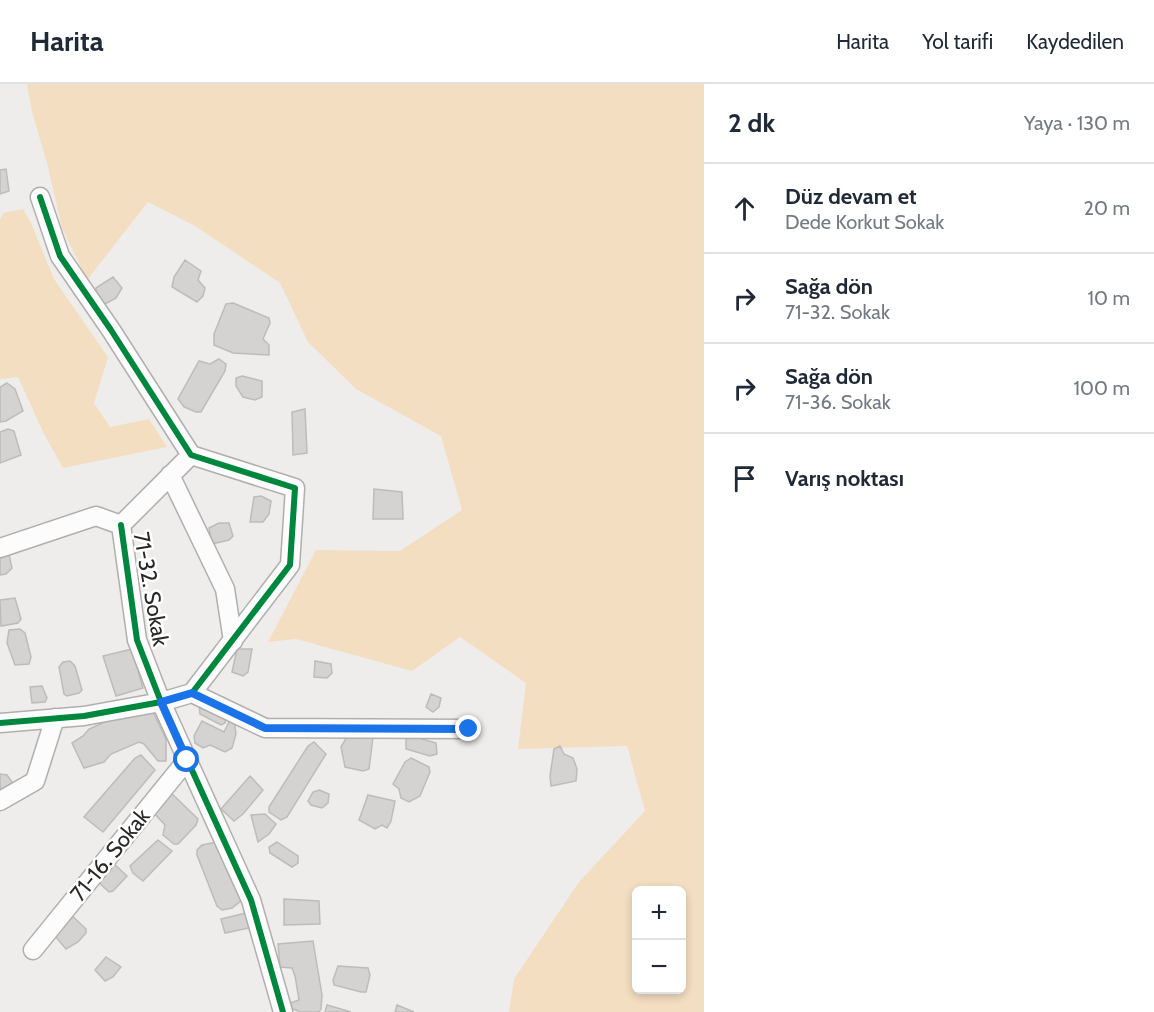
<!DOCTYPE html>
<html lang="tr">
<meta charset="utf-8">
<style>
:root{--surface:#fff;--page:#f2f2f3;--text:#1f2937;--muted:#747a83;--line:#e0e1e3}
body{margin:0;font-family:Cabin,sans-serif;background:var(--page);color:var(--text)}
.controls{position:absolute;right:18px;bottom:18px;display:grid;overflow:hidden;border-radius:9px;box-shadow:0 3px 9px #0003}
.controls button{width:54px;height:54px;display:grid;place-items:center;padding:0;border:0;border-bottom:2px solid var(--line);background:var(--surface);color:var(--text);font:30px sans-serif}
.stop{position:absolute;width:18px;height:18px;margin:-14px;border:4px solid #1a73e8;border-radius:50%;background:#fff}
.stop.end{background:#1a73e8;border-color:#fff;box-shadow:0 2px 6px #0008}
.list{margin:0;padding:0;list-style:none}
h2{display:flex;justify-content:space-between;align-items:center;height:78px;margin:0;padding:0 24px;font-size:26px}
h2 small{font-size:20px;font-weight:400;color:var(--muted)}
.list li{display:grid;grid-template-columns:39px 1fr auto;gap:18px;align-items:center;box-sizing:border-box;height:90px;padding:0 24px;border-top:2px solid var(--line)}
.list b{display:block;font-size:22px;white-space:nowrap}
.list p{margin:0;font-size:20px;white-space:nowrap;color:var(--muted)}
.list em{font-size:20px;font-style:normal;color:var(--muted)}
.icon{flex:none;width:33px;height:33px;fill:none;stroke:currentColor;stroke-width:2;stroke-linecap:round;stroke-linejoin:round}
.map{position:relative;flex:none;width:704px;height:928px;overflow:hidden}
header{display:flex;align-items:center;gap:36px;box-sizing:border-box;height:84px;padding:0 30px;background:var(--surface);border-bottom:2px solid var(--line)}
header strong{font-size:28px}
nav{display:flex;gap:33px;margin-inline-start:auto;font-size:21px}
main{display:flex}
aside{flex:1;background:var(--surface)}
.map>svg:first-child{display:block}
.green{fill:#f3dec1;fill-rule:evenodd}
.building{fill:#d5d3d2;stroke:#bdbcba;stroke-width:1.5}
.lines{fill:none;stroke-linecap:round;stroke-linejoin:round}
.minor-casing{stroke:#b1afae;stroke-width:21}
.minor{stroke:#fdfcfc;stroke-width:18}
.cycleway-casing{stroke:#fff;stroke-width:10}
.cycleway{stroke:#00873e;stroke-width:6}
.route{stroke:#1a73e8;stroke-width:8}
.labels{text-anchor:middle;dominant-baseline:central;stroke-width:5;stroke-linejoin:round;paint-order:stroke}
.street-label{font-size:22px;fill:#292827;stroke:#fff}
</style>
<header>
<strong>Harita</strong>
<nav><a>Harita</a><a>Yol tarifi</a><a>Kaydedilen</a></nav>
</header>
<main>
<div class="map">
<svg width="704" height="928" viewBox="0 0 704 928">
<rect width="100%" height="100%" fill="#efedeb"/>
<!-- green -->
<path class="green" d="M27,0H704V928H509L514,895L579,798L645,727L627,662L518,665L526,599L460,553L412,587L296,555L268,558L316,466L400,467L462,426L441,352L356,305L308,258L280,199L195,142L148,118L87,196L62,144L47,79L32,28ZM636,806H682V906H636Z
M23,125L31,139L54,195L108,273L94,319L110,343L149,335L167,363L63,384L44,350L18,293L0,295V136L3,129Z"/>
<!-- building -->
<path class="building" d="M6,85L9,107L0,110V86Z
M185,176L201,187L198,196L205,204L203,212L197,218L172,203L174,193Z
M113,193L122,204L116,214L105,220L96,210V204Z
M233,219L269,234L270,239L263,255L269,261V271L233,269L214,261V250L226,220Z
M219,275L226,280L225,287L201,328H196L184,323L178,315L199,277L210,280Z
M242,292L262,297V313L255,316L243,313L236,302V294Z
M7,299L15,305L23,327L6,337L0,338V303Z
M305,325L307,369L293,371L292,328Z
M8,345L14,347L21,371L0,379V348Z
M374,405L402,408L403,435H373Z
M261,412L271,417L269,430L263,438H250L254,413Z
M219,439H229L233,452L229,456L212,460L209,444Z
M8,466L12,484L6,490L0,491V467Z
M15,514L21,535L18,539L1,542L0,516Z
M20,545L25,549L31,573L29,580L15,581L7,559L9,546Z
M132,565L143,604L116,612L103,572Z
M237,565H252L248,588L243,592L232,588Z
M70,577L75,582L82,606L79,609L67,612L64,610L59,583L63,578Z
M315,577L331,580L332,589L327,594L314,593Z
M42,602L47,614L45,618L32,619L30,603Z
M431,610L441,614L439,623L433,628L426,623Z
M199,620L226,634L225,639L221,641L200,630Z
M153,628L166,655V677H158L144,660L139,658L111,670L104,678L84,684L72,659L83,652L89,645L116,633Z
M230,636H234L236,650L232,664L225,668L210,661L203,664L195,659L194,652L202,637L224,648Z
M348,651L373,653L369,685L363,687L345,683L341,663Z
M412,652L436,659L437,670L430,672L406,665V654Z
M314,658L326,670L287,733L281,736L269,728V723L308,662Z
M560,662L564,670L573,674L577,685L576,697L551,702L550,692L554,665Z
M141,671L155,686L103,748L84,733L135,674Z
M411,674L429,683L430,688L420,712L409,718L401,714L399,705L393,700L405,678Z
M0,690L7,691L12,698L10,703L0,705Z
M250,692L263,706L243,730L234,737L221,725Z
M168,706L198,735L196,741L178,760H174L163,751L165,741L150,725Z
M319,706L329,710L328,719L322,724L311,721L308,717L313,708Z
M368,711L395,717L391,737L387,744L382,741L375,745L359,736Z
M265,730L276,740L269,750L258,758L251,731Z
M158,756L172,767L143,797L133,789L130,782Z
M216,758L242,816L232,824L222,826L217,822L197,771V766L202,761Z
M277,758L298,772V779L292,783L270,769L269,763Z
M112,778L127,792L113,807L109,808L95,795Z
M284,815L319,817L320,840L284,841Z
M68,828L86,845V849L78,858L66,865L55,852Z
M246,829L249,844L225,849L221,835Z
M313,857L322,911L321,925L319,928H301L290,924V919L299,916L295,892L292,884L280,883L278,860Z
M106,873L121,883L113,893L105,897L95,886Z
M338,882L368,884L370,891L366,908H361L334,901L333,896Z
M327,921L351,928H325Z
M397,921L414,928H395Z"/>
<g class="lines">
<defs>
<path id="minor" d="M40,113L60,172L111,246L191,371
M170,391L225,505L233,557
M121,441L137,556L161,618L251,816L283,928
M121,441L191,371
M0,464L96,432L121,441
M192,609L265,644L469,645
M0,639L84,632L161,618L192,609L290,481L295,404L191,371
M0,717L35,697L55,634
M33,866L187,676"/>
</defs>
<!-- minor casing -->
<use href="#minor" class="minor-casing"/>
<!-- minor -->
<use href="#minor" class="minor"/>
<defs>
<path id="cycleway" d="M121,441L137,556L161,618L251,816L283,928
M0,639L84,632L161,618L192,609L290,481L295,404L191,371L111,246L60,172L40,113"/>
</defs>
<!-- cycleway casing -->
<use href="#cycleway" class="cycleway-casing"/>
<!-- cycleway -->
<use href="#cycleway" class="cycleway"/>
</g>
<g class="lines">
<!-- route -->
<path class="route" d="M187,676L161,618L192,609L265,644L469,645"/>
</g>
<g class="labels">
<!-- street labels -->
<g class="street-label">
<text transform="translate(151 505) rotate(80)">71-32. Sokak</text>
<text transform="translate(110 771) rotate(-51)">71-16. Sokak</text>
</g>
</g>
</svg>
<div class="controls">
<button>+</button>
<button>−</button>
</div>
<div class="stop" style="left:187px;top:676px"></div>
<div class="stop end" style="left:469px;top:645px"></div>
</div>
<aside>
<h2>2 dk<small>Yaya · 130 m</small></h2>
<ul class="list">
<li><svg class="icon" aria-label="ahead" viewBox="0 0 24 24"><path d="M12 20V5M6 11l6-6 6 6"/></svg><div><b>Düz devam et</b><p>Dede Korkut Sokak</p></div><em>20 m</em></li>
<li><svg class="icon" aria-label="right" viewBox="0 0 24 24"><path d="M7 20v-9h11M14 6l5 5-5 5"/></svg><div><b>Sağa dön</b><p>71-32. Sokak</p></div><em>10 m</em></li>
<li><svg class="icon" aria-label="right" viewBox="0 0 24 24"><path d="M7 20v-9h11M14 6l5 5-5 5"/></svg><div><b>Sağa dön</b><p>71-36. Sokak</p></div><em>100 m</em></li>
<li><svg class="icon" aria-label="arrive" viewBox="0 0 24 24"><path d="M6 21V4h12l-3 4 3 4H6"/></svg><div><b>Varış noktası</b></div></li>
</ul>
</aside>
</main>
